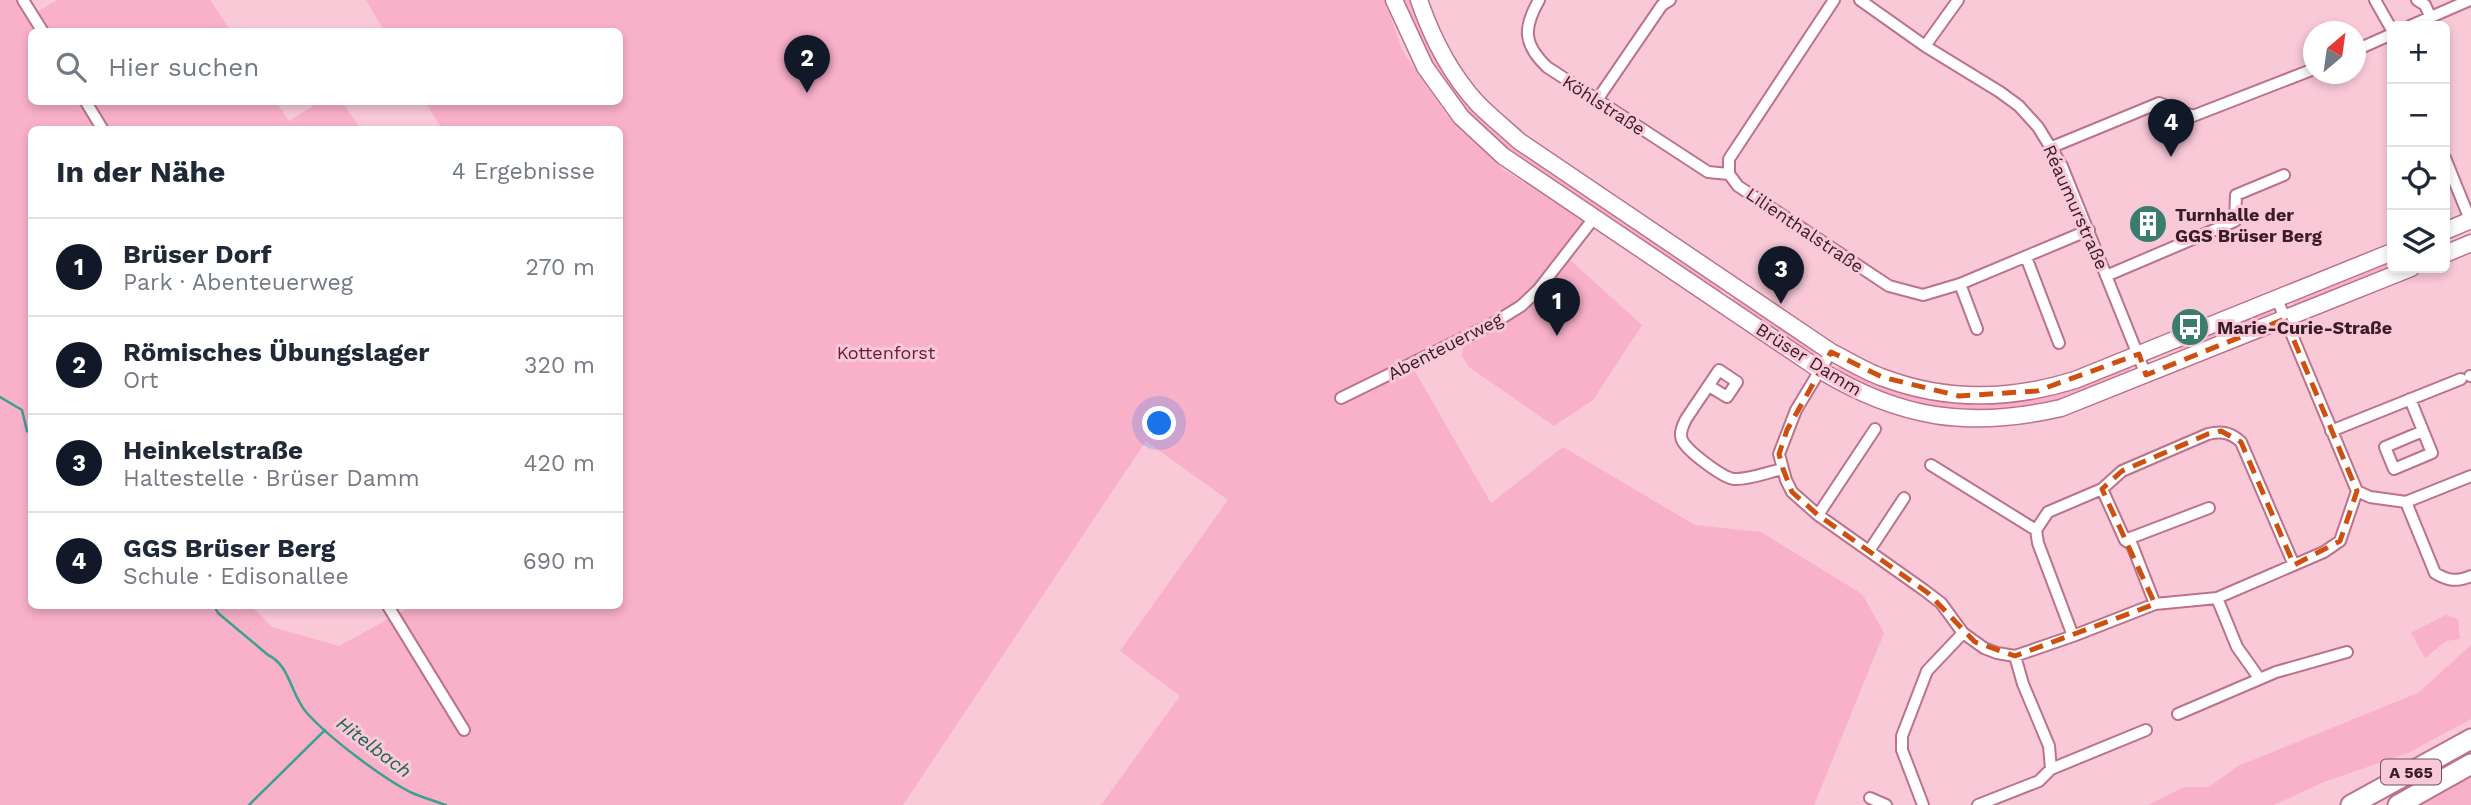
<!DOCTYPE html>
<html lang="de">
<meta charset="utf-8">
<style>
:root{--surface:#fff;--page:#f2f2f3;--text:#1f2937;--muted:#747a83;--line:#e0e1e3;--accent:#111827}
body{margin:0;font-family:"Work Sans",sans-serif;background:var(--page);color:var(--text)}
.controls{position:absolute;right:21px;top:21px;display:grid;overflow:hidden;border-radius:10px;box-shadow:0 4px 10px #0003}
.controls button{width:63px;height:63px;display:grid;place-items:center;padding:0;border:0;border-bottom:2px solid var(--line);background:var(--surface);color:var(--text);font:35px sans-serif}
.compass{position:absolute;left:2303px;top:21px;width:63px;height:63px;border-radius:50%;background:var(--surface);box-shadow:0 4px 10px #0003;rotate:29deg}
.you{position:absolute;left:1160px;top:424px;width:24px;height:24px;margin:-18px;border:5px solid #fff;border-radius:50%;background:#1a73e8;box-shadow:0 0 0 10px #1a73e833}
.badge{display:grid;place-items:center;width:46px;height:46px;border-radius:50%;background:var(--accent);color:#fff;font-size:23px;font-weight:700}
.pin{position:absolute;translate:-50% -58px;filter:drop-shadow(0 2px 4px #0008)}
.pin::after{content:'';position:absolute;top:37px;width:24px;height:21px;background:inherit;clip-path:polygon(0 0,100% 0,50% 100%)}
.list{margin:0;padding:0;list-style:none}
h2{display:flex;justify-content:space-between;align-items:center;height:91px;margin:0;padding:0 28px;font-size:30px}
h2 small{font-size:23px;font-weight:400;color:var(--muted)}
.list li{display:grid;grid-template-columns:46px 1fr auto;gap:21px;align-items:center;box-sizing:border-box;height:98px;padding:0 28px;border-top:2px solid var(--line)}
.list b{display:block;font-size:26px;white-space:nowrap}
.list p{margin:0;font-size:23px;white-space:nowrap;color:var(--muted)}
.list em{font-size:23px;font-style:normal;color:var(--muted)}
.icon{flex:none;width:38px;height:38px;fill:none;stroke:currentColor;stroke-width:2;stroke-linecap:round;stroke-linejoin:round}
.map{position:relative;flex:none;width:2471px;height:805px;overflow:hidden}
.search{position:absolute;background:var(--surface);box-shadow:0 4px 10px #0003;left:28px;top:28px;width:595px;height:77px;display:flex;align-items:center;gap:18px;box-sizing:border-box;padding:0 24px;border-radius:10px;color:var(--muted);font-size:26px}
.panel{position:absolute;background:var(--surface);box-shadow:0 4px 10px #0003;left:28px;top:126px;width:595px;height:483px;border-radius:10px}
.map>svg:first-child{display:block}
.green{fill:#f9b0c9}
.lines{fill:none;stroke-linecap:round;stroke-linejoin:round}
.stream{stroke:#3ea090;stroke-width:2.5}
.street-casing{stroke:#bb738c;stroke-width:14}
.secondary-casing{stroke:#bb738c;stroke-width:19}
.highway-casing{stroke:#bb738c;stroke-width:23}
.street{stroke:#fff;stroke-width:10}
.secondary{stroke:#fff;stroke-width:16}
.highway{stroke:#fff;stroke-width:19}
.marked{fill:none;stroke:#ce5010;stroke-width:5;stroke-dasharray:14 9;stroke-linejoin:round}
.labels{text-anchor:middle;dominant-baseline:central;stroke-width:6;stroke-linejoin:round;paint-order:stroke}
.shield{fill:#f9c9d8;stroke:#73505c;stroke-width:2}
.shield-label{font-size:16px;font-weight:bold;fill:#391c27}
.street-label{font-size:18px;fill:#391c27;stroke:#f9c9d8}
.poi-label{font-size:18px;font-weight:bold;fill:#391c27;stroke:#f9c9d8;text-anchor:start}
.park-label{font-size:18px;fill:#68183c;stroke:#f9c9d8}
.water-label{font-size:19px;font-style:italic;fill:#146657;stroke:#f9c9d8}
</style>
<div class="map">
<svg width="2471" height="805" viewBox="0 0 2471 805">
<rect width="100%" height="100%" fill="#f9c9d8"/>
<!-- green -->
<path class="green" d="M0,0H23L37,12L57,0H210L231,31L32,32V102H276L289,121L319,102H342L361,129L32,130V606H251L272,627L339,646L412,606H620V130L442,129L425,102H620V32L384,31L366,0H1385L1402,50L1446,114L1503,169L1594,228L1570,260L1642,325L1593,400L1554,426L1469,367L1462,356L1463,345L1413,368L1491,503L1563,447L1695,525L1761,532L1862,594L1884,633L1814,805H1101L1180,696L1120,651L1228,500L1146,441L903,805H0Z
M1401,0H1412L1479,113L1728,288L1716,293L1515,158L1459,107L1430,66Z
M2392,257V268L2291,309L2295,299Z
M1739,296L1819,353L1821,358L1819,361L1727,301Z
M2263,310L2272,311L2275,314L2181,355L2177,344Z
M2134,364L2125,376L2055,403L2009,412H1955L1883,396L1832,368L1844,367L1943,400Z
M2446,615L2458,619L2460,639L2446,641L2425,658L2411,633Z
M2471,645V719L2408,753L2324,782L2274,805H2148L2184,787H2209L2238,766L2418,693Z
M2471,774V805H2419Z"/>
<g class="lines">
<!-- stream -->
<path class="stream" d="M0,397L22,410L27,431L32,435
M214,606L218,613L268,655C290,665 291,695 306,712C328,737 381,777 410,792C421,797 434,801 446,805
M249,805L325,730"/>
<defs>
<path id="street" d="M23,0L43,32
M1539,0C1523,28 1523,44 1547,67L1708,172L1729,174
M1834,0L1729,159V174L1738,186L1889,286L1923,295L1960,284L2089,230
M1860,0L1925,46L2000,92L2019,106L2038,127L2062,166L2146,375
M2375,0L2392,30
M2417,0L2425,5L2431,18
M2410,26L2470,0
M1925,46L1958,0
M2356,50L2392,34
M1597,100L1662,5L1670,0
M86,102L103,130
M2052,147L2159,103L2193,116L2314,69
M2445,158L2471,222
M2026,257L2059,343
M2106,276L2235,221L2236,195L2284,175
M1960,284L1977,329
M1831,352L1796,410L1779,454L1786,480L1792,492L1818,515L1924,590L1941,603L1963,633L1984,648L1997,653L2015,656L2073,636L2155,604L2217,598L2324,552L2340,541L2357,491L2277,299
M2470,376H2471
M1709,386L1727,397L1737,382L1719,370L1686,419C1683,425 1679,433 1682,440C1687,451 1723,478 1734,479C1749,480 1768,472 1783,469
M1341,398L1492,324L1521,306L1538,290L1594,218
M2410,399L2432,453L2394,469L2385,447L2423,431
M2331,431L2461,379
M1931,465L2036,530
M2102,489L2125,540L2132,545L2155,604
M2357,491L2370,497L2406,502L2471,476
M2406,502L2435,573C2448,581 2457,582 2471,576
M1818,515L1875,429
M2125,540L2209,508
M1869,551L1904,498
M2217,598L2237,647L2259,678
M388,606L464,730
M2073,636L2038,543L2036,530L2048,512L2102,489L2122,471L2208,434C2222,431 2230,432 2241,442L2294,565
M2178,714L2276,672L2347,652
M2051,769L2146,730
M1870,798L1886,805
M1923,805L1902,750V736L1927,671L1963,633
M1978,805L2039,781L2051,769L2049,746L2023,684L2015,656"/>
<path id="secondary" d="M1394,0L1425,67L1461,117L1503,156L1820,370C1900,419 1970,429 2061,408L2411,268
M1419,0C1432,38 1451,75 1478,104C1491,117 1506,129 1519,141L1831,352C1849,361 1866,372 1884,378C1948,402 2011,400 2075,380L2392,252
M2445,231L2471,220
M2445,254L2471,243"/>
<path id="highway" d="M2351,805L2471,739
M2398,805L2471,764"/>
</defs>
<!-- street casing -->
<use href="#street" class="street-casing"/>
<!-- secondary casing -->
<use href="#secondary" class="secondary-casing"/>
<!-- highway casing -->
<use href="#highway" class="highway-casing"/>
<!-- street -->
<use href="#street" class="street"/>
<!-- secondary -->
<use href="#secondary" class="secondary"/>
<!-- highway -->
<use href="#highway" class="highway"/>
</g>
<!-- marked area -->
<path class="marked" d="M2285,319L2357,491L2340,541L2294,565L2241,442L2221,431L2208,434L2122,471L2102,489L2155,604L2015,656L1975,642L1928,593L1818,515L1792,492L1783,469L1779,454L1787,430L1831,352L1882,377L1959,396L2037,391L2139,354L2146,375Z"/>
<!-- icons -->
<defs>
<symbol id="building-disc" viewBox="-11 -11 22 22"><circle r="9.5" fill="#3a7c6e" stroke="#f9c9d8"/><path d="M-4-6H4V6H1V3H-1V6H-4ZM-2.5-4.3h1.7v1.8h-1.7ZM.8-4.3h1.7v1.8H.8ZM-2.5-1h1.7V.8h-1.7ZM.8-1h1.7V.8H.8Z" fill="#fff"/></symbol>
<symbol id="bus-disc" viewBox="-11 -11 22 22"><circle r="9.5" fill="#3a7c6e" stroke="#f9c9d8"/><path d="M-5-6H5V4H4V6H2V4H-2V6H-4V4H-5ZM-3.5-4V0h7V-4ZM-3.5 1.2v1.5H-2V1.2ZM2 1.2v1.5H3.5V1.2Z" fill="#fff"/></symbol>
</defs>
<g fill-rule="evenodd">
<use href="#building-disc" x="2126" y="202" width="44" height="44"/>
<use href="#bus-disc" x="2168" y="305" width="44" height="44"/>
</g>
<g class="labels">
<!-- shield labels -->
<rect class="shield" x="2381" y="759.5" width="60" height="25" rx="5"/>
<g class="shield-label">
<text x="2411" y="772">A 565</text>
</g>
<!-- street labels -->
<g class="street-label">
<text transform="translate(1604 105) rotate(33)">Köhlstraße</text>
<text transform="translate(2076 207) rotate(66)">Réaumurstraße</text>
<text transform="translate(1805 230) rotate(34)">Lilienthalstraße</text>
<text transform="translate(1445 346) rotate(-27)">Abenteuerweg</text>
<text transform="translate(1809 359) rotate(32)">Brüser Damm</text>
</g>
<!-- poi labels -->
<g class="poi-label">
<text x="2175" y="214">Turnhalle der<tspan x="2175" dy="21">GGS Brüser Berg</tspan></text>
<text x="2217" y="327">Marie-Curie-Straße</text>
</g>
<!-- park labels -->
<g class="park-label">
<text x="886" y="352">Kottenforst</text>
</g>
<!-- water labels -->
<g class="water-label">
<text transform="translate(374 747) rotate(37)">Hitelbach</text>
</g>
</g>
</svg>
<div class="controls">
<button>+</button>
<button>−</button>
<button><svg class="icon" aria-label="locate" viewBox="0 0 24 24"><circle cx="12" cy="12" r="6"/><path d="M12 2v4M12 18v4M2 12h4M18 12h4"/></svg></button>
<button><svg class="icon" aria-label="layers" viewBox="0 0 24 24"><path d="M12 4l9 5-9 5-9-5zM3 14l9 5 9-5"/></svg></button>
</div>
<svg class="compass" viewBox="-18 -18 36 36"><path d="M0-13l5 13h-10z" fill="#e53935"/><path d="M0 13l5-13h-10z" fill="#747a83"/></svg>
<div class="you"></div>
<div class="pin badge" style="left:1557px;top:336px">1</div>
<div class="pin badge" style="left:807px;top:93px">2</div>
<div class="pin badge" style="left:1781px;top:304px">3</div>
<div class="pin badge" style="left:2171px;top:157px">4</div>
<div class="search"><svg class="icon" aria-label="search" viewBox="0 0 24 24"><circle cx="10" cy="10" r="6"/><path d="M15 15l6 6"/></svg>Hier suchen</div>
<section class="panel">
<h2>In der Nähe<small>4 Ergebnisse</small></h2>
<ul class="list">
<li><span class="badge">1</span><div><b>Brüser Dorf</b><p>Park · Abenteuerweg</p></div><em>270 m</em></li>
<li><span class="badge">2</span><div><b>Römisches Übungslager</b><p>Ort</p></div><em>320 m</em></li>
<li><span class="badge">3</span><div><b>Heinkelstraße</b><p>Haltestelle · Brüser Damm</p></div><em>420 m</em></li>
<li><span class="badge">4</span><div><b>GGS Brüser Berg</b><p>Schule · Edisonallee</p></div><em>690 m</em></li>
</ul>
</section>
</div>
